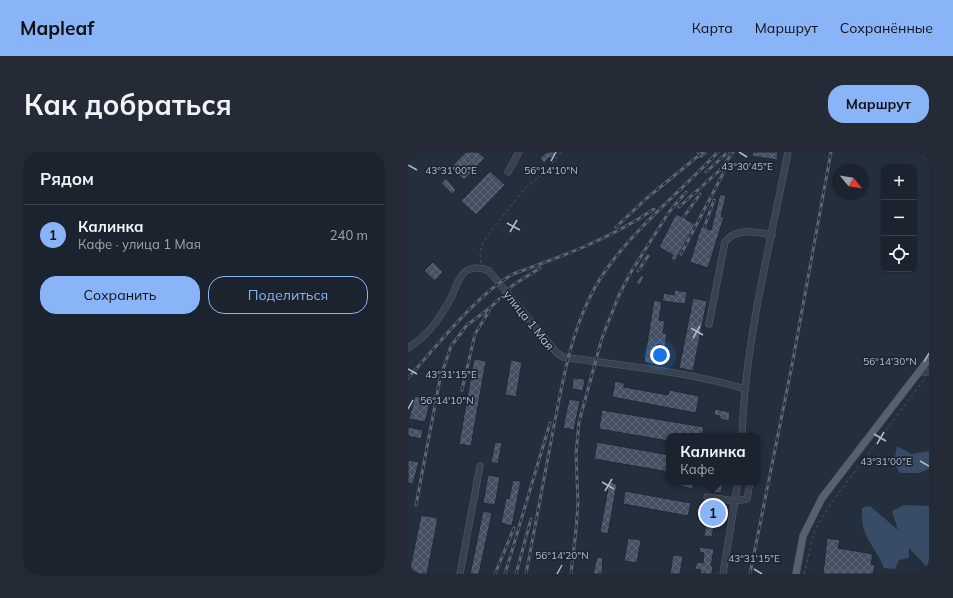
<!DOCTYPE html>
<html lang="ru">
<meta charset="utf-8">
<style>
:root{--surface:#1b232e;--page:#242b36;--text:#f1f3f6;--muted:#a0a4aa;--line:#39404a;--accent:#8ab4f8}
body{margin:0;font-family:Mulish,sans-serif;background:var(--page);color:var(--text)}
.controls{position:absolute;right:12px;top:12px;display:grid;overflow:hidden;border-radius:8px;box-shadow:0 1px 3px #0004}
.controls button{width:36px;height:36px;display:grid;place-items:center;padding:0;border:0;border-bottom:1px solid var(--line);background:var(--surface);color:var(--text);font:20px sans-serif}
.compass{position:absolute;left:425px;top:12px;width:36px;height:36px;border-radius:50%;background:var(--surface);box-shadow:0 1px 3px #0004;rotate:120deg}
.you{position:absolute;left:252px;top:203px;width:14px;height:14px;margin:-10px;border:3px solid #fff;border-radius:50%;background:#1a73e8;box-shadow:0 0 0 6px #1a73e833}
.badge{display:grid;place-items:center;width:26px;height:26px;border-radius:50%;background:var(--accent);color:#111;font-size:13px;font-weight:700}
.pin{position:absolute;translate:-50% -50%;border:2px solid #fff;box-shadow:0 1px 4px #0006}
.popup{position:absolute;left:258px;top:281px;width:94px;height:52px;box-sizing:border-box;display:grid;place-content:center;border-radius:8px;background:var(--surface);filter:drop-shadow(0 1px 3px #0005);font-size:13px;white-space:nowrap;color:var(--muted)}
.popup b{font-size:15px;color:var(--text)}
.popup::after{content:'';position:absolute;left:50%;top:100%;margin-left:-8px;border:8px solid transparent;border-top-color:var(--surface)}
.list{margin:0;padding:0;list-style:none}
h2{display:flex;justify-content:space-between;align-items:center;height:52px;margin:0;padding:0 16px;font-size:17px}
h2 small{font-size:13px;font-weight:400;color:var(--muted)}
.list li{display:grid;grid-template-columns:26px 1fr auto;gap:12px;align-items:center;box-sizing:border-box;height:60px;padding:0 16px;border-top:1px solid var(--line)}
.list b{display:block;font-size:15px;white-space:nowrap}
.list p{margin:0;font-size:13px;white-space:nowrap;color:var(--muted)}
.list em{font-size:13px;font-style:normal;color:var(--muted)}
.actions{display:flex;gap:8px;padding:12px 16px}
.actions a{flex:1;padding:9px 0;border:1px solid var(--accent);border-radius:16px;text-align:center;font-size:14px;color:var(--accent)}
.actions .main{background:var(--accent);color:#111}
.icon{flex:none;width:22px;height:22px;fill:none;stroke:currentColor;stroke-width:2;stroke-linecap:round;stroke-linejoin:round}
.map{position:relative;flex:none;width:521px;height:422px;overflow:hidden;border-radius:16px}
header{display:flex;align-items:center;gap:24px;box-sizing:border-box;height:56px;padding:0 20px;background:var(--accent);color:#111}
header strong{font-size:19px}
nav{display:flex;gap:22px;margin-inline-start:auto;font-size:14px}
.intro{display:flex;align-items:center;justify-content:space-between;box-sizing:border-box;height:96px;padding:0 24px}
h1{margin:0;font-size:28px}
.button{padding:10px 18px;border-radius:16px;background:var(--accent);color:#111;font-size:14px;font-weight:700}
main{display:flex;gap:24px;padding:0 24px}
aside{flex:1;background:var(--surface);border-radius:16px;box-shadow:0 1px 3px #0004}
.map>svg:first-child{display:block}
.water{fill:#394c67}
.building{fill:url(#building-cross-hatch);stroke:#1f2835}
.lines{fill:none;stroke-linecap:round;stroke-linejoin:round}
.minor-casing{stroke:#565f6c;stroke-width:7}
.major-casing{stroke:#414a57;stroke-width:8}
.path{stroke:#44595c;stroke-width:1;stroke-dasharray:3 3;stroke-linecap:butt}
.minor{stroke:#38414e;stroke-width:6}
.major{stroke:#56606e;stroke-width:7}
.rail-casing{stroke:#5a6575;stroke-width:3}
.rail{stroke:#1d2633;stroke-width:1.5;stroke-dasharray:4.5;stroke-linecap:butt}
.ticks{fill:none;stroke:#b4bcc9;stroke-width:1.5}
.labels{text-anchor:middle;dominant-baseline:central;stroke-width:3.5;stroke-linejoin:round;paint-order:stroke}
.street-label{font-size:12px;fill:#b4bcc9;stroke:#1d2633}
.ticks-label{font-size:10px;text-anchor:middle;fill:#b4bcc9;stroke:#1d2633;stroke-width:3.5;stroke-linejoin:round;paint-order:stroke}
</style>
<header>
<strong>Mapleaf</strong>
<nav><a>Карта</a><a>Маршрут</a><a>Сохранённые</a></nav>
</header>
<div class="intro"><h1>Как добраться</h1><a class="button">Маршрут</a></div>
<main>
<aside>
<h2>Рядом<small></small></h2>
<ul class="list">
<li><span class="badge">1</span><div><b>Калинка</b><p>Кафе · улица 1 Мая</p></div><em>240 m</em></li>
</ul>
<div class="actions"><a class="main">Сохранить</a><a>Поделиться</a></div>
</aside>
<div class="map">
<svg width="521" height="422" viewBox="0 0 521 422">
<defs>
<pattern id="building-cross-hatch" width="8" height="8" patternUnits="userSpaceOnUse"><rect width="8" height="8" fill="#455162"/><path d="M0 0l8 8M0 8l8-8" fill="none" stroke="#5d6877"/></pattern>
</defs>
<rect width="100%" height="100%" fill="#242f3e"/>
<!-- water -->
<path class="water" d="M489,294L503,302L521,299V317L511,321H492L486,311Z
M496,353L521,354V417L501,396V406L491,408L487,417L476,416C471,402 461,392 456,378C454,372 454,363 454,356L462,354L490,378L484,359Z"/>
<!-- building -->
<path class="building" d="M58,0H70L77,6L56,28L43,15Z
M139,0H145L148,3L144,8L142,5L136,11L132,6Z
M287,0H301L293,7Z
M345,0H370L369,8L344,4Z
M82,19L97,33L68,63L53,49Z
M38,26L48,38L44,42L33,31Z
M312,42L318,44L313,65H316L300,116L282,110L293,75L303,78Z
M268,62L287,72L267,109L263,107L265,103L251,95Z
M25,110L35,120L27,129L16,119Z
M233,123L236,125L232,133L228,131Z
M267,138L279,140L277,152L254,149L256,141L266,143Z
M285,146L299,149L285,219L271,216Z
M246,148L254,150L251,168L257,169L255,181L259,182L257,194L249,192L246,208L254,209L253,214L236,210Z
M66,207L78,209L63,294L51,292Z
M103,208L114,210L108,245L97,243Z
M165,226L177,227L175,239L164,237Z
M207,229L216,231V235L260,243L261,238L291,244L288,261L204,245Z
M7,244L23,248L17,270L1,267Z
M161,247L172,249L166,278L155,276Z
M307,257L322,260L321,269L312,267V264L306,263Z
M194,258L296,275L294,284H261V289L191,277Z
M0,275L15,278L13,287L0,284Z
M87,290L94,291L90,312L83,310Z
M189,290L261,303V320L186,307Z
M0,308L11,310L5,332L0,331Z
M80,323L92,325L87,353L75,351Z
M105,328L113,329L104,374L93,371L98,346L101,347Z
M201,330L209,332L200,382L192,380Z
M273,330H286L285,337L272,334Z
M307,330H315L313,341L305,340Z
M217,339L283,351L280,364L215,352Z
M301,355L309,356L304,385L296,384Z
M75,359L84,361L71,422H62Z
M13,363L30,366L19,422H1Z
M220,386L233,388L229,411L216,409Z
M419,386L432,388L430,396L465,402L463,412L467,413L465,422H415Z
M292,395L306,397L303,414H305L304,422H292L293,418L287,417L289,410L295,411L296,401L291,400Z
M265,403L275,404L272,422H262Z
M189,405L195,406L194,422H185Z"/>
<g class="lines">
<defs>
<path id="minor" d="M516,0L521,5
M100,20L111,0
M301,172L317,90C328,75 349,80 364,83
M0,196C21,183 32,166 44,144C47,137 50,127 55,122C62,114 73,115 81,119L149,201L155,205C216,214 278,219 337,237
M511,220H521
M334,284C337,190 362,93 380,0
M299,345L327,349L339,347L342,330
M52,422L72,314
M315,422L330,330"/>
<path id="major" d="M388,422L395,384L414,346L521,207"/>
</defs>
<!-- minor casing -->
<use href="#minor" class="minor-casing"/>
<!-- major casing -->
<use href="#major" class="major-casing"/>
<!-- path -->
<path class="path" d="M73,111L72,102L74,93L81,82L116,37L136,21L153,0
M396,422L407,377L424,350L518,225"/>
<!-- minor -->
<use href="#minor" class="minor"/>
<!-- major -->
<use href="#major" class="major"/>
<defs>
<path id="rail" d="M298,20L320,0
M271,55L312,18L325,0
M275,66L292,42
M208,75L239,46L295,0
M296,76L306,48
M273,102L318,16
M230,119L240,104
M0,226C29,194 68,143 105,122C155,104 202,87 246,57
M54,238L67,182L81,159
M8,353L32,227L43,194L59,173L83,155L105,133L132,116
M87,422L106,376
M97,422L142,271
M108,422L123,367
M118,422C127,374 136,326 145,279C156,221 166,159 203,111C234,70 275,37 310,0
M163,422L168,378L170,351L168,302L171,270L194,186L211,143L223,120L261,60L278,40
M342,422L385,208L423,0"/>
</defs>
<!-- rail casing -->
<use href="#rail" class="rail-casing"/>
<!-- rail -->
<use href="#rail" class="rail"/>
</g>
<!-- ticks -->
<path class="ticks" d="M331,0L339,5M143,9L148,0M0,13L9,18M99,71L112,78M102,80L109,68M283,176L295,183M285,186L292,174M516,210L521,201M0,217L9,222M0,257L5,248M466,282L478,289M469,292L476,280M512,309L521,314M194,330L206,337M197,339L204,327M346,417L354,422M149,422L154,413"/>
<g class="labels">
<!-- street labels -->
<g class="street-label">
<text transform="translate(121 168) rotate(51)">улица 1 Мая</text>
</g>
</g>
<g class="ticks-label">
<text x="339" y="18">43°30'45"E</text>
<text x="43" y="22">43°31'00"E</text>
<text x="143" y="22">56°14'10"N</text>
<text x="482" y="213">56°14'30"N</text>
<text x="43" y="226">43°31'15"E</text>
<text x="39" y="252">56°14'10"N</text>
<text x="478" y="313">43°31'00"E</text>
<text x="154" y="407">56°14'20"N</text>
<text x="346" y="410">43°31'15"E</text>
</g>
</svg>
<div class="controls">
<button>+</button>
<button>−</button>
<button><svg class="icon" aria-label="locate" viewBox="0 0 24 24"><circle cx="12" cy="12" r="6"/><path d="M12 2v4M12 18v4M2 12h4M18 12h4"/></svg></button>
</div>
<svg class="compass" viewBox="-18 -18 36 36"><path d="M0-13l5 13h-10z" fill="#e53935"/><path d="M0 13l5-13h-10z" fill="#a0a4aa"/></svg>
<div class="you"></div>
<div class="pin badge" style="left:305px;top:361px">1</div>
<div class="popup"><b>Калинка</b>Кафе</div>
</div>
</main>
